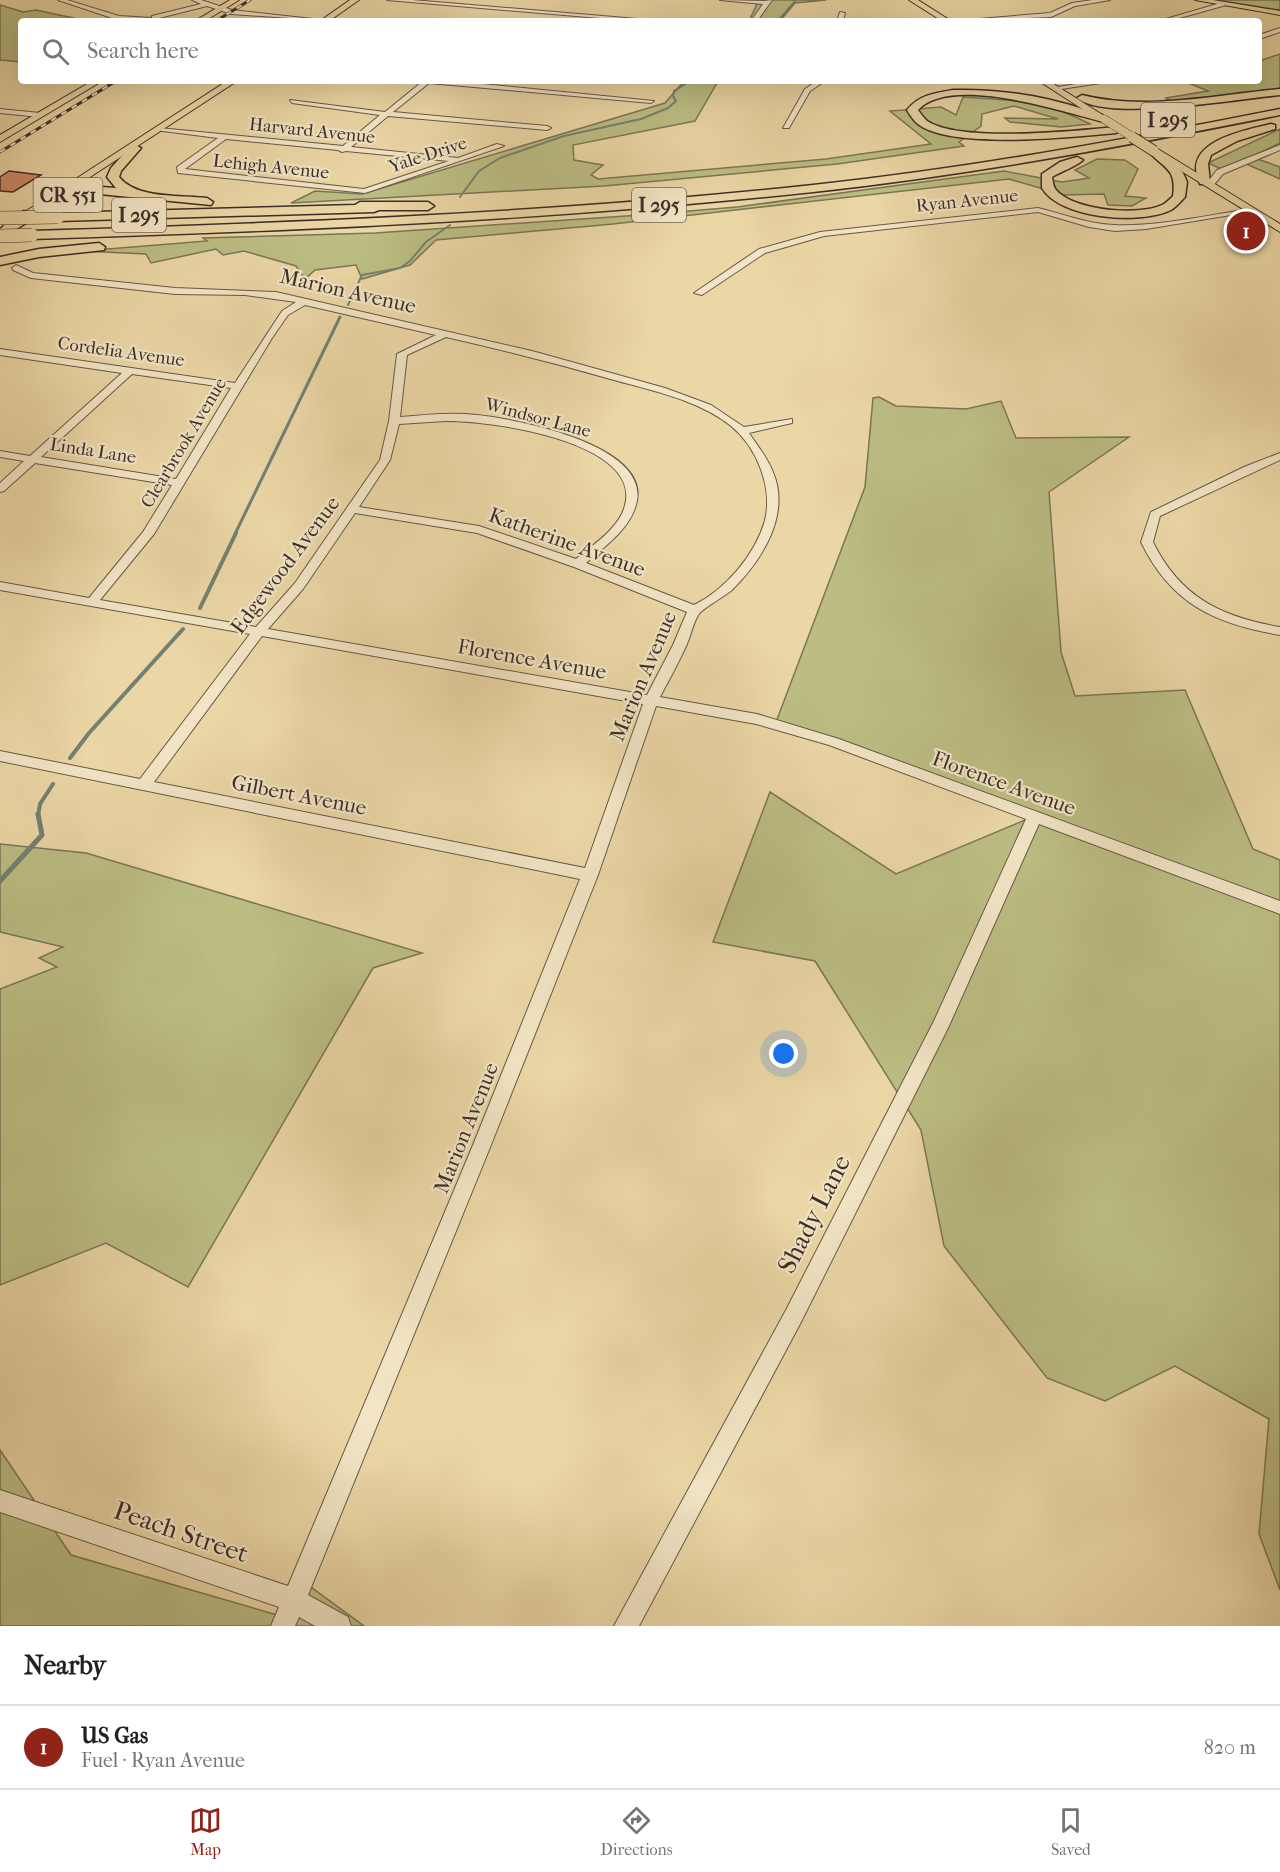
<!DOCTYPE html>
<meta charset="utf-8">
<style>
:root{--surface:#fff;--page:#f2f2f2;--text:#202124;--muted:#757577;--line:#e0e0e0;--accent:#8f2418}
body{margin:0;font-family:"IM FELL French Canon",serif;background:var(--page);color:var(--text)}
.you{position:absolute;left:784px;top:1054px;width:21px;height:21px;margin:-15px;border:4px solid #fff;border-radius:50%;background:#1a73e8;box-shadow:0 0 0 9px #1a73e833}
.badge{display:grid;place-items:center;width:39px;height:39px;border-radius:50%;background:var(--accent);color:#fff;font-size:20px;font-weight:700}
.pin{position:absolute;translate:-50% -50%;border:3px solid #fff;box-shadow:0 2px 6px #0006}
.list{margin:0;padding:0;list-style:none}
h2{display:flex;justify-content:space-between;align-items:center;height:78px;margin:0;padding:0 24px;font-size:26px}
h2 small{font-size:20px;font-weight:400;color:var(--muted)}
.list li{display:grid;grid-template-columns:39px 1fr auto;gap:18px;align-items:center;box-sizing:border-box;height:84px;padding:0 24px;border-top:2px solid var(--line)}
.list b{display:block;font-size:22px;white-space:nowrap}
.list p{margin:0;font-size:20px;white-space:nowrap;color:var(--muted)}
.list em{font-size:20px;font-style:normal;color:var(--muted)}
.icon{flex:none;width:33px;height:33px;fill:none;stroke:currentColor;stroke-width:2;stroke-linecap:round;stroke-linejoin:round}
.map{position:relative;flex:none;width:1280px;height:1626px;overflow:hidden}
.search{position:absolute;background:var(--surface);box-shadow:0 6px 24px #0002;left:18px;right:18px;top:18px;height:66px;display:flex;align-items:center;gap:15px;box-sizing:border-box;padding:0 21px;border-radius:6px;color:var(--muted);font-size:22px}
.sheet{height:162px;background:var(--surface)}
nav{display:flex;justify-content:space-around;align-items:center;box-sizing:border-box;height:84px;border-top:2px solid var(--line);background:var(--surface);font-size:16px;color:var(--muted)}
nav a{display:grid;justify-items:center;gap:3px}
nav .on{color:var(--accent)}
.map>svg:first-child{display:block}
.green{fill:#bbbd83;stroke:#7b7656;stroke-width:1.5}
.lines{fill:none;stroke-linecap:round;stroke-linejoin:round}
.stream-far3{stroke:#738173;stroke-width:2}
.stream-far2{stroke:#738173;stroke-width:3}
.stream-far1{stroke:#738173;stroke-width:4}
.stream{stroke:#738173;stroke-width:5}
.building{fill:#cc8966;stroke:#3b2e29;stroke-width:1.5}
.minor-casing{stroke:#675848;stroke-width:2}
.major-casing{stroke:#3b2e29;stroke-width:2}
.highway-casing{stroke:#3b2e29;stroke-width:3}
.minor{fill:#f2e4c4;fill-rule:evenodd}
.major{fill:#ebd6a5;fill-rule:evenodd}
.highway{fill:#ebd6a5;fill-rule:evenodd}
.rail-casing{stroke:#3b2e29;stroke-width:3}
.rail{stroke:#f2e4c4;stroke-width:2;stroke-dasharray:6;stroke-linecap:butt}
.major-bridge-far1-casing{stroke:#3b2e29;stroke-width:9;stroke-linecap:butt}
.major-bridge-casing{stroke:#3b2e29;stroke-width:12;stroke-linecap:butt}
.highway-bridge-casing{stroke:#3b2e29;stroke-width:14;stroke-linecap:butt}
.major-bridge-far1{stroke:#ebd6a5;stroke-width:8}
.major-bridge{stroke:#ebd6a5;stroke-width:10}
.highway-bridge{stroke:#ebd6a5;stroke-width:13}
.labels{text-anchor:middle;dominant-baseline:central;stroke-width:4.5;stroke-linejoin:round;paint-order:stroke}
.far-street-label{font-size:18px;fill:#3b2e29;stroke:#f2e4c4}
.shield{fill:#f2e4c4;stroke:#726558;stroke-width:1.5}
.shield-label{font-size:20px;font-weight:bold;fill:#3b2e29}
.street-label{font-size:21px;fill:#3b2e29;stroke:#f2e4c4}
.near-street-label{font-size:26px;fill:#3b2e29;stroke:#f2e4c4}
</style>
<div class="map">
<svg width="1280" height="1626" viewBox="0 0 1280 1626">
<rect width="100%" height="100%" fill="#ebd6a5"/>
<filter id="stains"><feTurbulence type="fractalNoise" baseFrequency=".00333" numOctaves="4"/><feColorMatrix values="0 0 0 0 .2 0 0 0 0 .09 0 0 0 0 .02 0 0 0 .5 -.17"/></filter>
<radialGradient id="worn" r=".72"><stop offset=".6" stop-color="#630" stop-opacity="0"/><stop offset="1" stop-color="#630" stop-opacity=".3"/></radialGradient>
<!-- green -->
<path class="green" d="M759,0H826L795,3L780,21H749Z
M1216,0H1280V10Z
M0,5L23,12L36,10L73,18L64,21H21V62L0,60Z
M1280,54V88L1250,94L1173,103L1166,98L1208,91L1186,82L1191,81H1259V61Z
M684,81H718L695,121L573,145L574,160L603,165L591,175L598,179L826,159L931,144L890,111L941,107L956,115L963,97C1013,100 1045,100 1090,124L1061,127L1010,122L1005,118L1058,119L1014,106L982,114L981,126L959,142L964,146L837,164L604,186L291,203L315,191L362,194L665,103Z
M1280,129V143L1252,157L1280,167V179L1242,162L1223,170L1208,163Z
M1097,159L1125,160L1138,169L1125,196L1146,198L1132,206L1108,205L1104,194L1064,195L1009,179L613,224L436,240L410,265L362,279L356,265L315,270L305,279L296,266L244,251L223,255L216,249L151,263L146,254L83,251L207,241L203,238L375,233L641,215L737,207L1004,171L1062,182L1089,178L1075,170Z
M879,397L896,406L966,409L1001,401L1016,438L1129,437L1049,492L1061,652L1075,696L1185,690L1253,849L1280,860V1590L1259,1534L1269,1419L1175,1366L1105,1401L1047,1378L944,1246L921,1130L815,961L713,942L770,792L896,874L1037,815L776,722L865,487L873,398Z
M0,844L86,853L422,953L373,968L188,1287L106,1243L0,1285V989L57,967L39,958L63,947L0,932Z
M0,1450L71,1555L291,1619L308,1585L364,1626H0Z"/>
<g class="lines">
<!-- stream-far3 -->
<path class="stream-far3" d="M778,21L796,0
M460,197L479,171L500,158L564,136L641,119L668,108L676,101L673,96L674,91L690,81
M348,305L362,275L400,268L410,261L426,242L450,225"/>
<!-- stream-far2 -->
<path class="stream-far2" d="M235,534L340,317"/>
<!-- stream-far1 -->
<path class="stream-far1" d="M200,608L236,533
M70,758L89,733L183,629
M38,816L40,804L53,784"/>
<!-- stream -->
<path class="stream" d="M0,881L42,835L38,814"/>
</g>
<!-- building -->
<path class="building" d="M9,171L41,175L13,192L0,191V177Z"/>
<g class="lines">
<defs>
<path id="minor" d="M58,0H67L119,16L152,18V16L201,4L192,0H201L232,10L331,21L231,14L207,6L155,19L168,21L118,20Z
M387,0H412L661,21H635Z
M720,0L765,1L772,0L757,21H751L763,4Z
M1093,0H1110L1075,6L1051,17L955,21L1050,13L1072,3Z
M1224,2L1226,5L1169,21H1159Z
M840,12L845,13L843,21H837Z
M1280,28V32L1259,39V35Z
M423,81H452L654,101L651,103L429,83L393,112L547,126L551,128L547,130L388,116L351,147L458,158L497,144L504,146L365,193L178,173L177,167L218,138L155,130L159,128L343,146L380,115L292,103L290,100L385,112ZM226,139L338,150L342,152L346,151L449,161L364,189L185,169Z
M817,81H825L810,91L789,128H783L805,89Z
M1094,81H1113L1055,90L1052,88Z
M0,109L40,113L44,115L40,117L0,113Z
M1280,145V150L1223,174L1212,187L1205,185L1217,170Z
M1038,208C1063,214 1088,224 1114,225C1157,227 1208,215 1251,209L1255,211L1146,229L1115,231L1089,227L1038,212L824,236L765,253L702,295L694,293L759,249L820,232Z
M16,265L33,273L175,288L276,292L532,351L665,388L711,405L744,427L792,419V423L749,433C757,445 767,457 773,472C791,515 762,560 732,590C725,596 702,609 699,614C693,623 691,635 687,644C679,662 669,680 660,697L757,714L839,739L1280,901V914L1039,824L948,1028L800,1324L639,1626H614L786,1310L934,1021L1026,819L829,745L756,724L656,706L598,875L491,1145L308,1595L348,1617L351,1626H315L299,1617L295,1626H271L279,1607L0,1512V1490L288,1586L473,1145L580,879L0,761V751L140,779L250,634L0,590V582L89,598L143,532L172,485L35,463L4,491L0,492V483L24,461L0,457V451L30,456L122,373L0,355V349L235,383L282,311L296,302L245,295L175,294L31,278L13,270L12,268ZM305,305L436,335L397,354L389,421L380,460L295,583L256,627L100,600L154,534L272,338L288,315ZM446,337C503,350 558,364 614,380C653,391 699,400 731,426C757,447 773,488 765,520C756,554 725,590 694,605L586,563C605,546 629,530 636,505C654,445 516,419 477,415C451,412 425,415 400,417L407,355ZM132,374L231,388L176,479L41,457ZM445,421C486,420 634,440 626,500C623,526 594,544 576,559L479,526L359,507L390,460L399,424ZM355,513L477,533L574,567L687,612L673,645L647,695L268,629L303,589ZM262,636L643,704L585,868L154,782Z
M1280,453V460L1160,516L1153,542C1180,597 1221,617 1280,627V635C1215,624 1171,604 1141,542L1151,512L1244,467Z"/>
<path id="major" d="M230,0H239L205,21H195Z
M350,0H359L329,21H320Z
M909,0H918L951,21H942Z
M1195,0H1213L1280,11V15Z
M92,81H102L0,142V135Z
M227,81H237L12,228L8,229L3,226Z
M1039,81H1049L1109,119L1101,121Z
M1152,149H1158L1280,224V232L1152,153Z"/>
<path id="highway" d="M1280,89V95C1239,99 1107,122 1077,98L1082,95C1146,111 1215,95 1280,89Z
M953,90C998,89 1041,95 1083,109C1092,112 1103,114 1109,119L1104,122C1062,112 952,74 918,110C920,113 924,118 927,121C960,143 1075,131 1116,127L1121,130L1116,133C1074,137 951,150 918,124C914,121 910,115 907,110C919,95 935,93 953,90Z
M1280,109V115C1125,146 970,175 813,192C553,220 293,231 32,239L26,235L32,231C293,223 553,213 813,185C970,168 1125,140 1280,109Z
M1271,124L1275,125V129L1237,141L1211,155L1208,164L1210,182L1208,184H1200C1180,142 1242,131 1271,124Z
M135,145L141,148L121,171L119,177C136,199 181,195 207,198L213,202L211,205L89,193H72L55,198L49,194L71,185L116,188L107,177L111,168L131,146Z
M1154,148L1170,158L1183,173L1187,182L1185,197C1181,201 1176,207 1171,210C1141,225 1060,219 1042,188V174L1060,162L1077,157L1083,160C1075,167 1062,171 1052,177C1053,182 1053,186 1056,190C1074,211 1139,216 1162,205C1166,203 1170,199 1173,196C1177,168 1164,169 1148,151Z
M360,202H428L434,206L428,210H379L374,212L58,221L52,217L58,213L355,205Z
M24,211L30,215L26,223L0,239V229Z
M99,243L105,247L104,250L39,257L0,265V257L39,249Z"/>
</defs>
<!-- minor casing -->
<use href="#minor" class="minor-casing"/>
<!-- major casing -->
<use href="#major" class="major-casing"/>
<!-- highway casing -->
<use href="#highway" class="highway-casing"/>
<!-- minor -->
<use href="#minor" class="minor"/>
<!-- major -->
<use href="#major" class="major"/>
<!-- highway -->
<use href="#highway" class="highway"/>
<defs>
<path id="rail" d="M216,21L250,0
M0,152L116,81"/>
</defs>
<!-- rail casing -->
<use href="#rail" class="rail-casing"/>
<!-- rail -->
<use href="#rail" class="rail"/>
<defs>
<path id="major-bridge-far1" d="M1104,119L1134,138"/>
<path id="major-bridge" d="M1132,137L1154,151"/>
<path id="highway-bridge" d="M0,218L58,217
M0,236L32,235"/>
</defs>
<!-- major-bridge-far1 casing -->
<use href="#major-bridge-far1" class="major-bridge-far1-casing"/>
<!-- major-bridge casing -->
<use href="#major-bridge" class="major-bridge-casing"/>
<!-- highway-bridge casing -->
<use href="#highway-bridge" class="highway-bridge-casing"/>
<!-- major-bridge-far1 -->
<use href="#major-bridge-far1" class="major-bridge-far1"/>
<!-- major-bridge -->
<use href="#major-bridge" class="major-bridge"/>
<!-- highway-bridge -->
<use href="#highway-bridge" class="highway-bridge"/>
</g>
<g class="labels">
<!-- far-street labels -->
<g class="far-street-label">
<text transform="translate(312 131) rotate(6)">Harvard Avenue</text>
<text transform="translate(428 155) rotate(-18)">Yale Drive</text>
<text transform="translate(271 167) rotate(6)">Lehigh Avenue</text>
<text transform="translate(967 201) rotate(-6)">Ryan Avenue</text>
<text transform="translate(121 352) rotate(8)">Cordelia Avenue</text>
<text transform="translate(538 418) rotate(15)">Windsor Lane</text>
<text transform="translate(184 443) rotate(-59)">Clearbrook Avenue</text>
<text transform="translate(93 451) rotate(9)">Linda Lane</text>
</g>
<!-- shield labels -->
<g class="shield">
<rect x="1141" y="103" width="54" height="34" rx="4.5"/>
<rect x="33.5" y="178" width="69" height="34" rx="4.5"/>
<rect x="632" y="188" width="54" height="34" rx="4.5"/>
<rect x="112" y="198" width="54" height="34" rx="4.5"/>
</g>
<g class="shield-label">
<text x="1168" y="120">I 295</text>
<text x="68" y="195">CR 551</text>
<text x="659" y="205">I 295</text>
<text x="139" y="215">I 295</text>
</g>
<!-- street labels -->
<g class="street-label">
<text transform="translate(348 291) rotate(13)">Marion Avenue</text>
<text transform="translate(567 542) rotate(20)">Katherine Avenue</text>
<text transform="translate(285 565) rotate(-53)">Edgewood Avenue</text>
<text transform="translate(532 659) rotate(10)">Florence Avenue</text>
<text transform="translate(643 676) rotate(-67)">Marion Avenue</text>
<text transform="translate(1004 783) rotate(20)">Florence Avenue</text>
<text transform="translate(299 795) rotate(11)">Gilbert Avenue</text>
<text transform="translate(466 1128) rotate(-68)">Marion Avenue</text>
</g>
<!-- near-street labels -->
<g class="near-street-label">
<text transform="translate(814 1214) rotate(-63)">Shady Lane</text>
<text transform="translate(181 1532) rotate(19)">Peach Street</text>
</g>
</g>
<rect width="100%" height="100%" filter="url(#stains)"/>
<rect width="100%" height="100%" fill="url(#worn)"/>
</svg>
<div class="you"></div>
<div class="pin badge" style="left:1246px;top:231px">1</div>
<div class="search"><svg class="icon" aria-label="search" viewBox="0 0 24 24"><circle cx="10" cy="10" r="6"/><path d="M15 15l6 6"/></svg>Search here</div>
</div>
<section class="sheet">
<h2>Nearby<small></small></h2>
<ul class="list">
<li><span class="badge">1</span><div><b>US Gas</b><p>Fuel · Ryan Avenue</p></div><em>820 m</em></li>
</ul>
</section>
<nav>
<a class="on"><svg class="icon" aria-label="map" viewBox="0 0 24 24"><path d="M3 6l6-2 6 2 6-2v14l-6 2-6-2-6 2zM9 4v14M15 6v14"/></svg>Map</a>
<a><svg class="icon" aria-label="directions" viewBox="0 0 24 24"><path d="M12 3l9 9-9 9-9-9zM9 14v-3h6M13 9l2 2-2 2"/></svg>Directions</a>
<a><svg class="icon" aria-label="saved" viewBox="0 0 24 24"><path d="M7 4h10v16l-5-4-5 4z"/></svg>Saved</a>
</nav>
